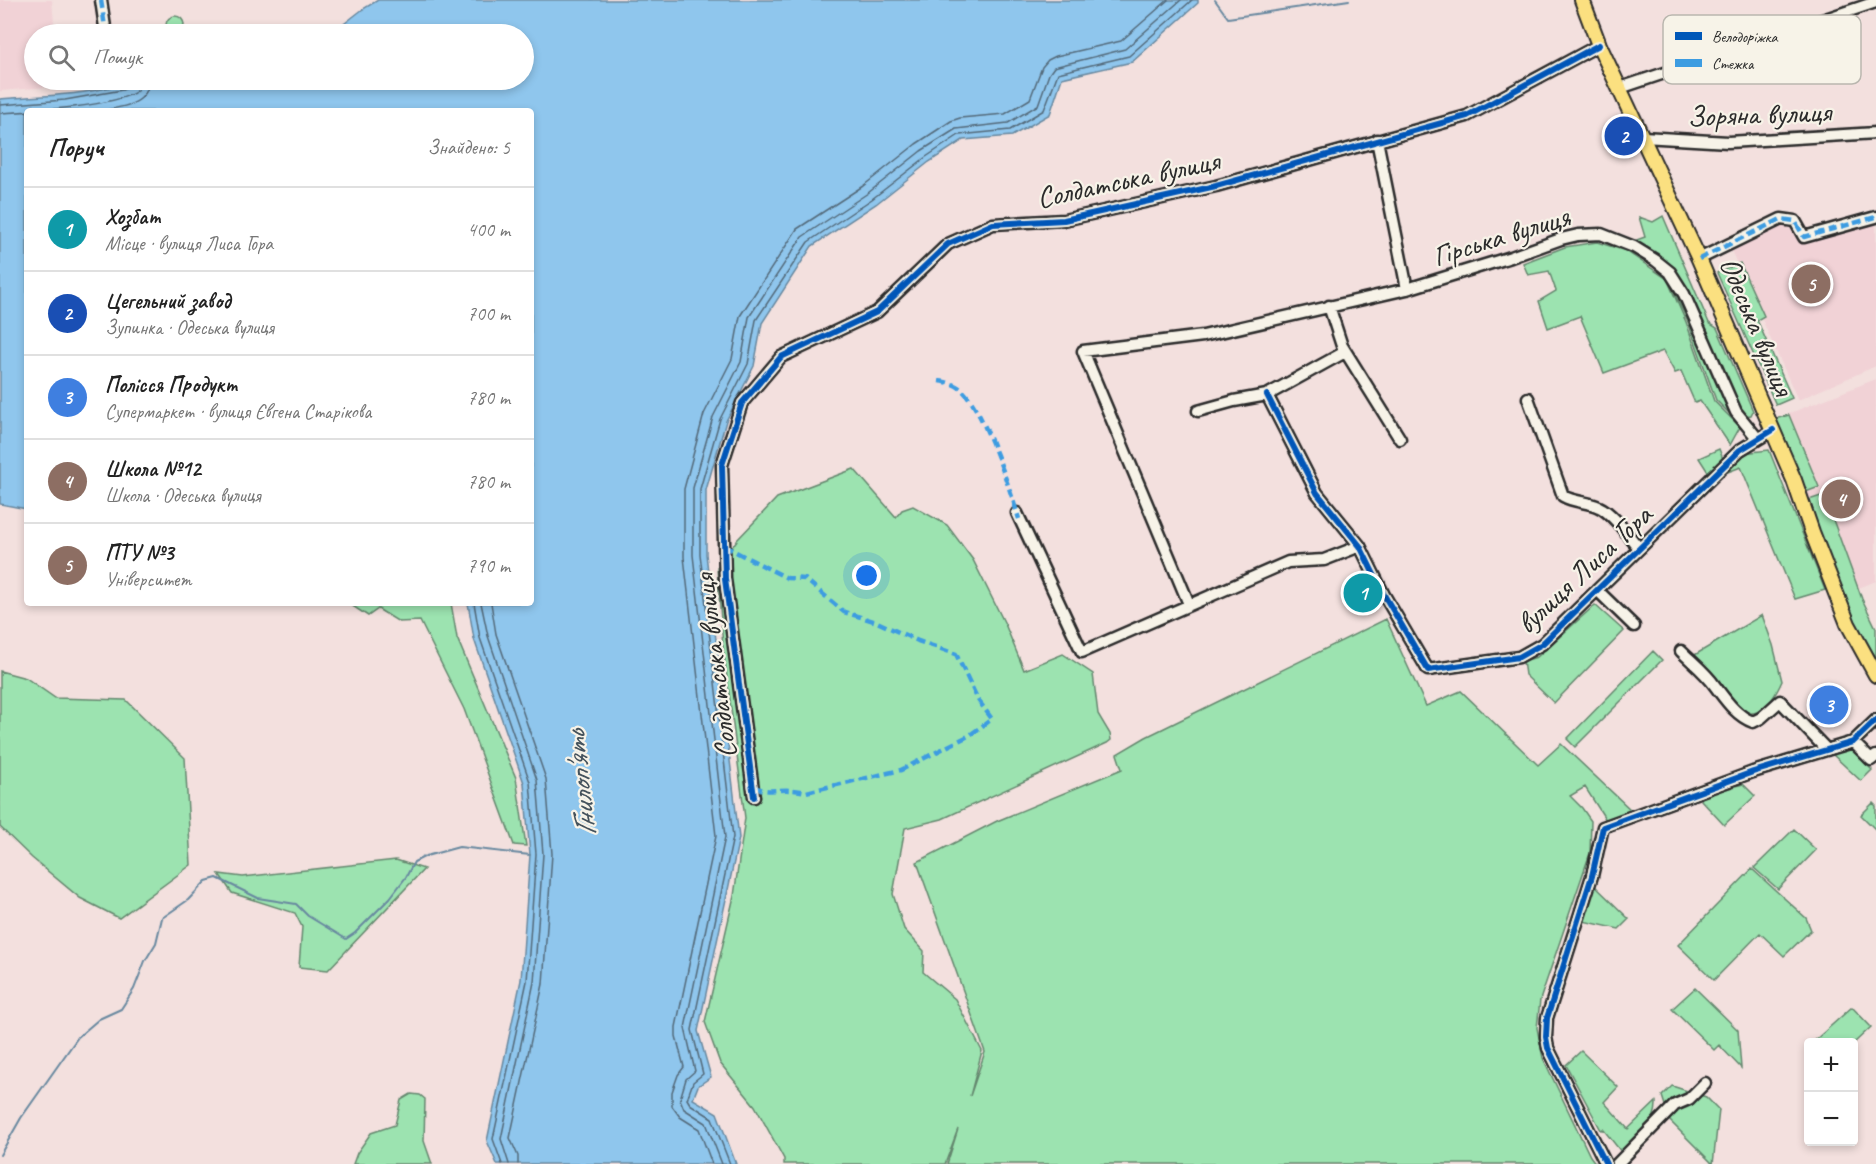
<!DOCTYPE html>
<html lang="uk">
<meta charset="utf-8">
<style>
:root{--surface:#fff;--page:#f6f6f6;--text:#222;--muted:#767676;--line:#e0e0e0;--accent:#c8321e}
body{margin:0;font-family:Caveat,sans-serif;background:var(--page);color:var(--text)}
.controls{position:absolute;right:18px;bottom:18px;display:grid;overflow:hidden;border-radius:6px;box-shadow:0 3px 9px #0003}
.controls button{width:54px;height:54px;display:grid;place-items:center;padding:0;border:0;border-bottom:2px solid var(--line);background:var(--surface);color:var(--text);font:30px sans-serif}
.you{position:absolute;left:867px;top:576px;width:21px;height:21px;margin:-15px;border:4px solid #fff;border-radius:50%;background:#1a73e8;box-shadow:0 0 0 9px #1a73e833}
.badge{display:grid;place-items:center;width:39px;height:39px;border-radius:50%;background:var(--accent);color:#fff;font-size:20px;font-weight:700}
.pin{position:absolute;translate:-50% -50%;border:3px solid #fff;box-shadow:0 2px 6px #0006}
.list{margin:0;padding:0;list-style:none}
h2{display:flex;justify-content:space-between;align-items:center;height:78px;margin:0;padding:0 24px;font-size:26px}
h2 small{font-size:20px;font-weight:400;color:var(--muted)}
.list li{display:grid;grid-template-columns:39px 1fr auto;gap:18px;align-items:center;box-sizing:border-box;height:84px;padding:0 24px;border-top:2px solid var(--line)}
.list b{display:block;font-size:22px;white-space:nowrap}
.list p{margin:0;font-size:20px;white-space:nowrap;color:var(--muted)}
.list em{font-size:20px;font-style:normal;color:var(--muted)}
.icon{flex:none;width:33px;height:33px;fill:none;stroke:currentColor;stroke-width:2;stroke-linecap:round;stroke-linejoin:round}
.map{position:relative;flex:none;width:1876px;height:1164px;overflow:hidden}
.search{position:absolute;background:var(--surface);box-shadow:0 3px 9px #0003;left:24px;top:24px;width:510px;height:66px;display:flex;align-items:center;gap:15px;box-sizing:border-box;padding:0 21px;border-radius:33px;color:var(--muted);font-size:22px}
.panel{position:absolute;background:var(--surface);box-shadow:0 3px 9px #0003;left:24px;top:108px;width:510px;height:498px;border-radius:6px}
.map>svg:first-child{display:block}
.built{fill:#f1d2d6}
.green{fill:#9ce3b0;stroke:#64876e;stroke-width:1.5}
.water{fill:#8fc6ed;stroke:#67889f;stroke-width:1.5}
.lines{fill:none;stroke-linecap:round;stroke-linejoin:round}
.shore{stroke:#536979;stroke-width:1.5}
.stream{stroke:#67889f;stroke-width:2}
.minor-casing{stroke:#2b2b2b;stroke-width:15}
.major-casing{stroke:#2b2b2b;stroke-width:18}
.minor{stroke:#f7f3e8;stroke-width:10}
.major{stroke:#fbe080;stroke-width:14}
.quiet{stroke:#3d9ce1;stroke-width:4.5;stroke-dasharray:9 4.5;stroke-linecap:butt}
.cycleway-casing{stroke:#f7f3e8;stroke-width:10}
.cycleway{stroke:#0057b8;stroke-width:6}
.labels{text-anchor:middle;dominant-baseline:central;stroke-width:4.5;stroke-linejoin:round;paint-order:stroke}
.street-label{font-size:30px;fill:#2b2b2b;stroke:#f7f3e8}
.water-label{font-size:32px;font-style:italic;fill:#44525c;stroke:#f7f3e8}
.key{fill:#f7f3e8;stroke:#bab7af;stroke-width:1.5}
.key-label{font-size:16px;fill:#2b2b2b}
</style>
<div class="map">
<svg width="1876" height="1164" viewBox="0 0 1876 1164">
<rect width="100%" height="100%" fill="#f3e0de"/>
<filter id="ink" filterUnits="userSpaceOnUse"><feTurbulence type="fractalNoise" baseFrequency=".0167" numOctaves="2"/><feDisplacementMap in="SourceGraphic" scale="12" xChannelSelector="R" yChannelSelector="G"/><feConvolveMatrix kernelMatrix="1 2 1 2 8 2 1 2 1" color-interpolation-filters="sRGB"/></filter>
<g filter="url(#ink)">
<!-- built -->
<path class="built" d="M0,0H52L55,34H34V80H58L59,86L0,91Z
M1783,222L1793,224L1803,241L1876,222V366L1798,400L1730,248Z
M1876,379V581L1844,594L1775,419Z"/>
<!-- green -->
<path class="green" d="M166 25a9 9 0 1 1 18 0a9 9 0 1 1-18 0Z
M1663,216L1709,323L1717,328L1753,411L1751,415L1745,416L1741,425L1716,400L1688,322L1667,277L1650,263L1620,246L1645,237L1639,217L1653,222Z
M1597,242L1626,251L1667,279L1686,322L1714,401L1740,427L1730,445L1700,401L1695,403L1681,371L1675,373L1663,351L1604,373L1580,316L1548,328L1539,301L1556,291L1549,271L1528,275L1523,263L1565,247Z
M1740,263L1764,316L1757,320L1792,398L1776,405L1717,273Z
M1789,415L1819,487L1803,493L1775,419Z
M1719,449L1723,459L1708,472L1699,458Z
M1769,450L1825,590L1795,599L1741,467L1725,473L1743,453Z
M854,469L896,517L902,510L913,506L947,525L973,560L1005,624L1024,670L1063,654L1093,674L1098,714L1110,734L1111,740L1107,743L942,819L905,828L893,894L904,929L924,951L923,972L955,999L982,1051L970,1096L985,1052L917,862L997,821L1122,769L1117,754L1146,737L1386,619L1426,706L1461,691L1538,765L1561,744L1633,812L1606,820L1585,787L1570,796L1582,808L1591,821L1590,853L1540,1000L1537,1028L1543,1058L1590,1156L1596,1164H947L958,1129L945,1164H784V1159L755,1106L720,1063L705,1022L734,896L745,818L723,646L717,568L737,540L777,498Z
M1824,495L1862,599L1876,628V658C1844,611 1826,554 1806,501Z
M348,603H451L457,638L516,778L526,846L514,845L464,709L420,621L399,622L378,609L368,616Z
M1595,605L1624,631L1554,703L1525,675L1523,661L1537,657Z
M1762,615L1773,645L1782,681C1771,706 1751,729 1728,699C1725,695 1726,689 1723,686C1716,675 1702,665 1693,656Z
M1653,651L1662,660L1575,747L1567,739Z
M0,671L26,678L55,698L126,700L185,758L191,865L119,918L80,898L32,858L0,827Z
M1849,747L1872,770L1861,781L1832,754Z
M1743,784L1755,796L1724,825L1701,800L1702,796Z
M1873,803L1876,806V830L1861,815Z
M1794,829L1816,850L1778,889L1754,868Z
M396,860L424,869L328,970L299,967L302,927L295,913L232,893L219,874L243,877Z
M1752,869L1806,918L1811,930L1784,956L1760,933L1714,980L1678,945Z
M1595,886L1629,919L1619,929L1583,921Z
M1695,988L1738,1030L1741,1068L1719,1045L1714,1050L1672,1009Z
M1852,1007L1871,1027L1854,1043L1813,1042Z
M1581,1051L1618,1087L1604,1102L1628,1129L1656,1102C1657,1125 1638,1138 1622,1153L1603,1129L1601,1130L1566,1065Z
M1672,1086L1706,1097L1719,1110L1713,1164L1670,1121L1662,1096Z
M411,1094L420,1095L425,1099L424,1141L432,1164H353L357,1153L371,1133L395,1125L401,1100Z"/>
<!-- water -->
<path class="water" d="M378,0H1198V3L1132,62L1062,78L1050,114L1012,136L963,140L929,162L876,204L812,246L762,323L754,366L726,421L706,490V554L739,838L698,1031L711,1077L698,1086L693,1099L717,1113L736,1164H497L487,1141L521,980L530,855L524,783L474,639L468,603H531V111H27V509L0,504V99C44,95 92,96 133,80H524V34H331L363,9Z"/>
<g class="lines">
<!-- shore -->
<path class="shore" d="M0,105L65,100L122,90L130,87L133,80
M100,111C121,107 148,106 149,80
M0,113C27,112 118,106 137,91L140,80
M474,603L480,638L530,782L536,854L527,981L493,1139L502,1164
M481,603L488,636L537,780L543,854L534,982L501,1139L509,1164
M491,603L496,634L546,779L552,854L543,984L510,1138L518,1156V1164
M712,1164L699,1129L680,1117L672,1106V1092L678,1075L684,1067L676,1036V1027L716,836L684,557V489L704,414L732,359L740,316L797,229L863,186L916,144L951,121L960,118L1005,114L1030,99L1042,67L1048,60L1056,56L1121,41L1168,0
M722,1164L706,1123L684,1109L680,1099L686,1079L695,1071L685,1028L725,837L693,555V488L713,417L741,362L749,317L802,237L868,193L921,151L956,129L1008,123L1038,105L1049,74L1054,67L1125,49L1181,0
M730,1164L712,1118L690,1104L687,1099L693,1082L703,1074L692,1030L733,837L700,554V489L720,419L748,364L756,320L808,242L872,199L926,157L959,135L1010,130L1044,110L1058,73L1129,56L1192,0"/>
<!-- stream -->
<path class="stream" d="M1215,0L1228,18L1349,0
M0,1155L21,1118L78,1037L99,1019L121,1009L134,989L145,961L156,943L162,918L188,900L206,881L217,878L258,898L296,904L308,916L346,939L355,933L390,898L406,877L414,862L426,856L459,847L530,855"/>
<defs>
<path id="minor" d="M101,0L106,34
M1620,88L1876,2
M1643,137L1728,142L1876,133
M1377,140L1407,289
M1699,259L1781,219L1795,221L1804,237L1876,217
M1329,306L1342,346L1400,439
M1267,395L1317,493L1360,546L1384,595L1428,670L1519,657L1542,644L1740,450L1773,430
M1528,398L1563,496C1575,503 1587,501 1599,507C1613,513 1629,537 1639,548
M1198,411L1234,401L1267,395L1345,352
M1017,513L1082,652L1288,562L1324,560L1360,546
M1597,590L1634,626
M1189,604L1083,351L1203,336L1407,289L1511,257L1561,239L1578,235L1601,234L1634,247L1655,260L1670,272L1684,294L1736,412L1758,439
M1681,651C1692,662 1706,673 1715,686C1725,699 1736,716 1753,722L1761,718L1780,701L1827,750
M1853,742L1871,760L1876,756
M754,797L725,579L722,465L742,403L781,357L877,312L948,244L993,224L1064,220L1216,186L1467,116L1599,45
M1606,1164L1548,1048L1546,1037L1547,1018L1592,876L1603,827L1753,772L1853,742L1876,720
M1617,1164L1675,1105L1689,1099L1705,1083"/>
<path id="major" d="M1582,0L1599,45L1699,259L1794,480L1812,532L1848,624L1876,675"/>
</defs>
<!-- minor casing -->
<use href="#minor" class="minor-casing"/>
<!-- major casing -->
<use href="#major" class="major-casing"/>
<!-- minor -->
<use href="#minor" class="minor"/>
<!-- major -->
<use href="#major" class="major"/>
<!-- quiet -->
<path class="quiet" d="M101,0L106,34
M1699,259L1781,219L1795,221L1804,237L1876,217
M939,381C947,382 955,384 961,389C983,408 1010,489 1019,519
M724,546L787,578L805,579L844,612L877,622L918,641L956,654L978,700L992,719L970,735L901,770L806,792C801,791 796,790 791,790C775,789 766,794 752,785Z"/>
<defs>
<path id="cycleway" d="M1267,395L1317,493L1360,546L1384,595L1428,670L1519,657L1542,644L1740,450L1773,430
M754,797L725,579L722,465L742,403L781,357L877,312L948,244L993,224L1064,220L1216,186L1467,116L1599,45
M1606,1164L1548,1048L1546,1037L1547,1018L1592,876L1603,827L1753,772L1853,742L1876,720"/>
</defs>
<!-- cycleway casing -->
<use href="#cycleway" class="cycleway-casing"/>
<!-- cycleway -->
<use href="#cycleway" class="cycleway"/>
</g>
</g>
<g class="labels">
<!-- street labels -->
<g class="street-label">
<text transform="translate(1759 114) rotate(-2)">Зоряна вулиця</text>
<text transform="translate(1128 179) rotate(-12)">Солдатська вулиця</text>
<text transform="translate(1501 236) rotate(-17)">Гірська вулиця</text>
<text transform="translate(1757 326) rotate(67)">Одеська вулиця</text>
<text transform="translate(1584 569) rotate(-43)">вулиця Лиса Гора</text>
<text transform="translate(715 666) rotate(-97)">Солдатська вулиця</text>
</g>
<!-- water labels -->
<g class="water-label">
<text transform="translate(580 784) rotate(-96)">Гнилоп'ять</text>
</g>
</g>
<!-- legend -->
<rect x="1663" y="15" width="198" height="69" rx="9" class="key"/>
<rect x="1675" y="32" width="27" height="8" fill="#0057b8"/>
<rect x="1675" y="59" width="27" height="8" fill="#3d9ce1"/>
<g class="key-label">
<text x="1712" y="42">Велодоріжка</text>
<text x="1712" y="69">Стежка</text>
</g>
</svg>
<div class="controls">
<button>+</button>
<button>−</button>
</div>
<div class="you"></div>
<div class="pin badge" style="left:1363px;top:593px;background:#0f9aa8">1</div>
<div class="pin badge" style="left:1624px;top:136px;background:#1a4fb4">2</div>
<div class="pin badge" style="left:1829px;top:705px;background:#3f7fe0">3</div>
<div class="pin badge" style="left:1841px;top:499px;background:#8d6e63">4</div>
<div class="pin badge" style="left:1811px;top:284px;background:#8d6e63">5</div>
<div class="search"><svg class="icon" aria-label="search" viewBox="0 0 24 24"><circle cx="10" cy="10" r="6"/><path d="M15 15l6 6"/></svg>Пошук</div>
<section class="panel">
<h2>Поруч<small>Знайдено: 5</small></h2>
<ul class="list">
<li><span class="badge" style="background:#0f9aa8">1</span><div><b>Хозбат</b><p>Місце · вулиця Лиса Гора</p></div><em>400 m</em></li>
<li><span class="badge" style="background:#1a4fb4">2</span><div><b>Цегельний завод</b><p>Зупинка · Одеська вулиця</p></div><em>700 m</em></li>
<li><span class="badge" style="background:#3f7fe0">3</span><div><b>Полісся Продукт</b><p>Супермаркет · вулиця Євгена Старікова</p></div><em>780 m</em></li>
<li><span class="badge" style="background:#8d6e63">4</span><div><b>Школа №12</b><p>Школа · Одеська вулиця</p></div><em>780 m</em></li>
<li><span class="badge" style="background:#8d6e63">5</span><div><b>ПТУ №3</b><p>Університет</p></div><em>790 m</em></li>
</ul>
</section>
</div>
